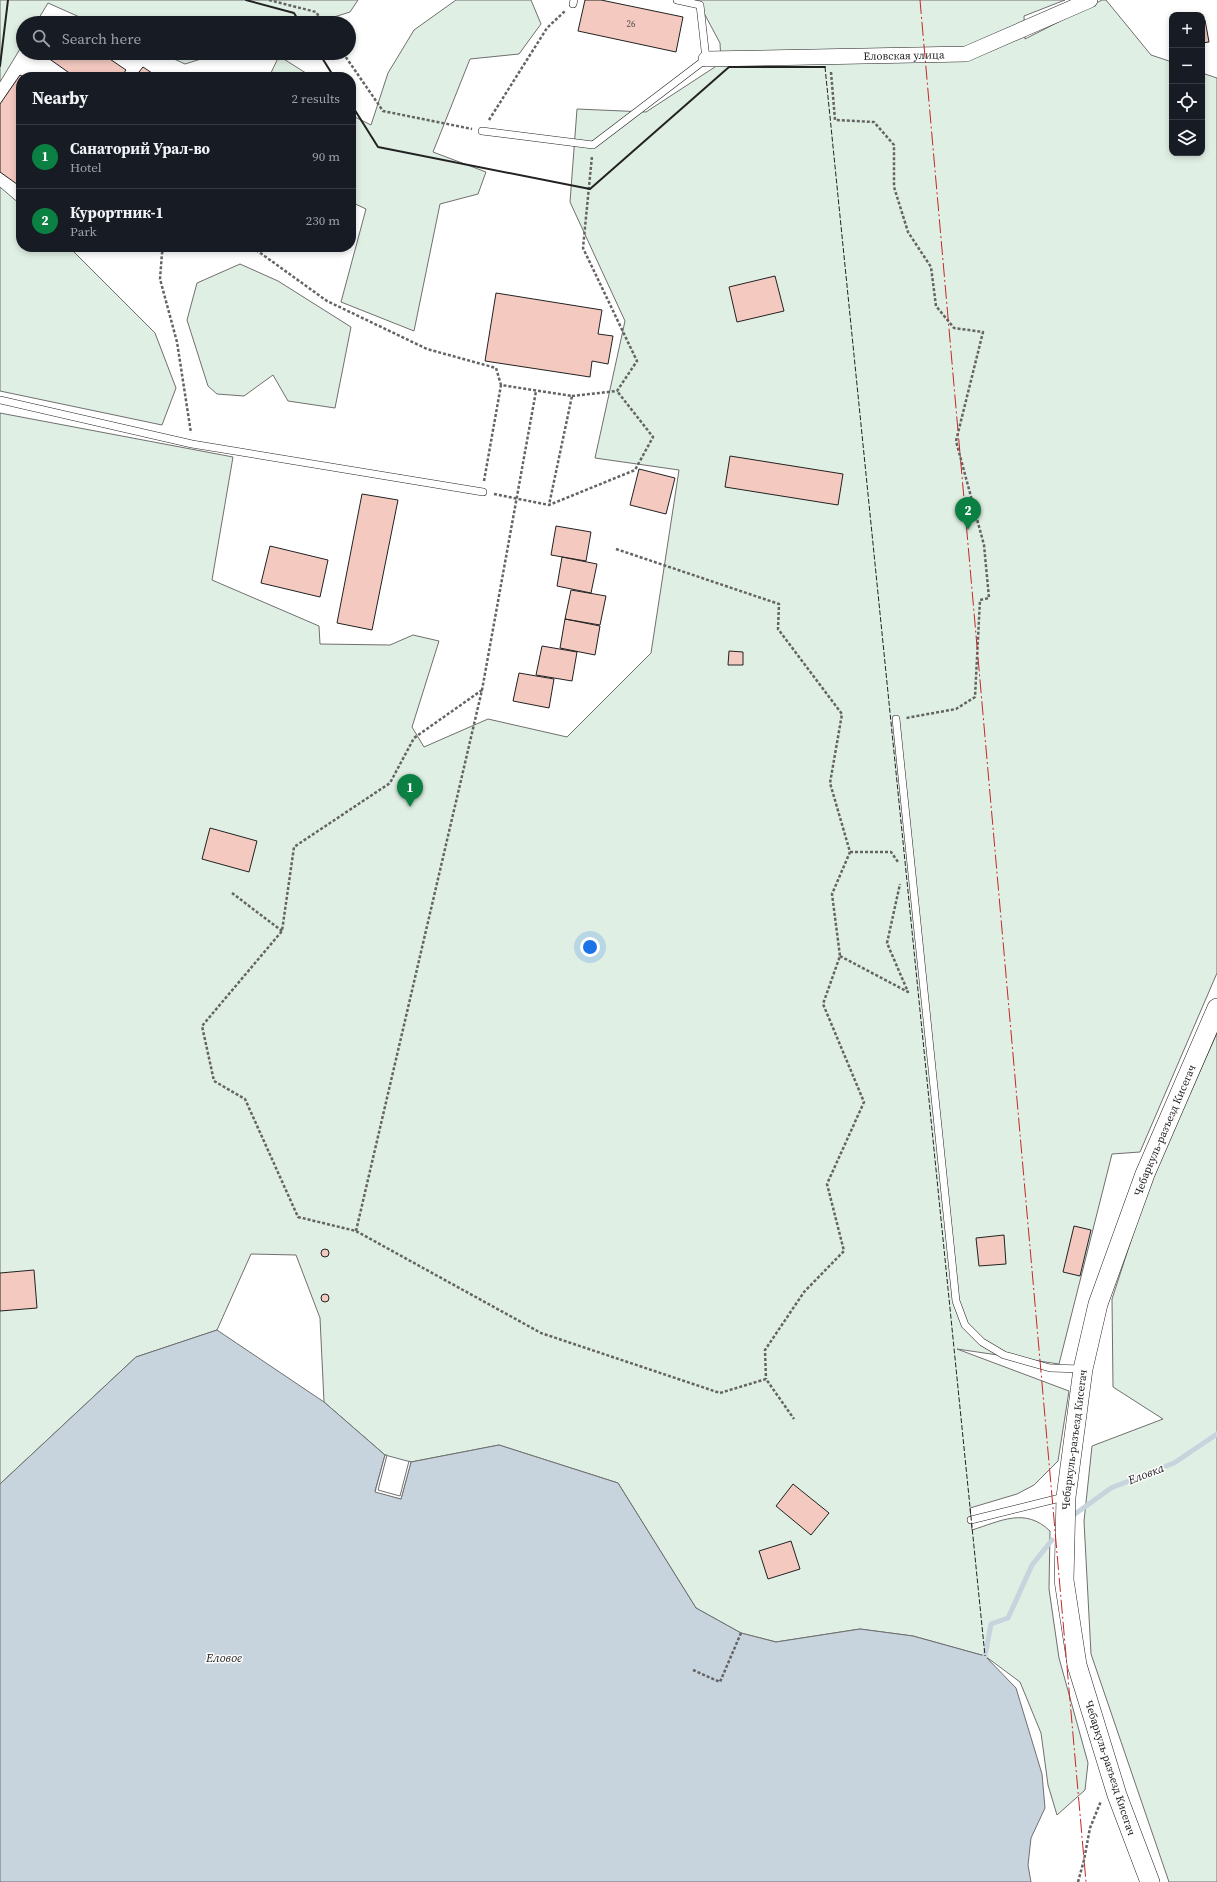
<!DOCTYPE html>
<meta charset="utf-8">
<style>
:root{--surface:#171b24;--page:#20242c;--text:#f1f3f6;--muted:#9ea1a6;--line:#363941;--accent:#0b8043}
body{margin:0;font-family:"Source Serif 4",serif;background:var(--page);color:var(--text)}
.controls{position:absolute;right:12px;top:12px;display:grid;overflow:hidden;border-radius:8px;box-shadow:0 2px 6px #0003}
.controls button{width:36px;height:36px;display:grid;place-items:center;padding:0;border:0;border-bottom:1px solid var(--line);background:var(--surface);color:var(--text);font:20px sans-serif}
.you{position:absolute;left:590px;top:947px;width:14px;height:14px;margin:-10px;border:3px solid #fff;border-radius:50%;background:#1a73e8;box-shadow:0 0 0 6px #1a73e833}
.badge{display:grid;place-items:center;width:26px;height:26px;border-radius:50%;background:var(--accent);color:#fff;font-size:13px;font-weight:700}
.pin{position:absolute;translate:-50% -33px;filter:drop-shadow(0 1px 2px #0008)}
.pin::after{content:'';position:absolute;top:21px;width:14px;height:12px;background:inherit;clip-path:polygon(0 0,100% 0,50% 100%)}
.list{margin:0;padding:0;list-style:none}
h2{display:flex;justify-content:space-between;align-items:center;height:52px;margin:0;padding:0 16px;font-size:17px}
h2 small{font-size:13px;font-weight:400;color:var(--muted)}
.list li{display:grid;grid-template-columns:26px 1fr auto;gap:12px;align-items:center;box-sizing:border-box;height:64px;padding:0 16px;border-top:1px solid var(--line)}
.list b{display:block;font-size:15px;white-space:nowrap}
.list p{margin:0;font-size:13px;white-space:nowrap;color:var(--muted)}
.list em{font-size:13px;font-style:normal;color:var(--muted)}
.icon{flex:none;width:22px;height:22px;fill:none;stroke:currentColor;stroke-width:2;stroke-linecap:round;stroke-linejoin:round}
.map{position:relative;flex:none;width:1217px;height:1882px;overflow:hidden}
.search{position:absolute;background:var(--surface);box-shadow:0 2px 6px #0003;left:16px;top:16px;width:340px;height:44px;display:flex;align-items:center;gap:10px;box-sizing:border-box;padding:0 14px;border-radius:22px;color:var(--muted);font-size:15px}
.panel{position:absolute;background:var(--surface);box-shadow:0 2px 6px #0003;left:16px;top:72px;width:340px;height:180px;border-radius:16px}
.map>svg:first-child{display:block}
.green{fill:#e0efe3;stroke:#6f6f6f}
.water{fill:#c7d3dd;stroke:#6f6f6f}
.pier{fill:#fff;stroke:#6f6f6f}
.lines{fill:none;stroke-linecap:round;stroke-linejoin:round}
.stream{stroke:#c7d3dd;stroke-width:5}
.building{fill:#f3c9c0;stroke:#222}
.service-casing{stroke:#222;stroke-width:8}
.minor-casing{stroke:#222;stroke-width:16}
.tertiary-casing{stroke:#222;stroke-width:20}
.path{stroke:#646464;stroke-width:2.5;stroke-dasharray:3 2;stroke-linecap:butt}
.service{stroke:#fff;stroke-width:7}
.minor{stroke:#fff;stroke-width:15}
.tertiary{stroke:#fff;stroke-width:19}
.fence{stroke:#222;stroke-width:1;stroke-dasharray:5 2;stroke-linecap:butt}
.wall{stroke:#222;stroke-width:2}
.power{stroke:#c62828;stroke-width:1;stroke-dasharray:14 3 2 3;stroke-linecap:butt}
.labels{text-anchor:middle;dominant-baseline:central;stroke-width:3;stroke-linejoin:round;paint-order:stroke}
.number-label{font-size:9px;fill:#564c4a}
.street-label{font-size:11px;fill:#222;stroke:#fff}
.water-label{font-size:12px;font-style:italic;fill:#222;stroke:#fff}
</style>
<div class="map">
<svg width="1217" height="1882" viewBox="0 0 1217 1882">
<rect width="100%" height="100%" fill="#fff"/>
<!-- green -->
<path class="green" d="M0,0H358L350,12L315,23H93L48,3L36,23H23V44L0,82Z
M456,0H531L541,24L519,54L470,59L433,152L486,172L478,194L440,204L414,331L341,302L366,209L351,202V115L371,125L388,73L414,30Z
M697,0H1065L1024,16L1025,39L1102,0H1106L1151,55L1172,62V153H1202V73L1217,78V973L1140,1152L1112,1154L1059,1364L957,1349L1069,1391L1058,1461L1034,1485L1017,1494L970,1508L972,1530C1001,1521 1025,1507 1050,1531L1049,1589L1059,1658L1088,1763L1085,1790L1057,1815L1048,1785L1041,1733L1020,1682L985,1656L913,1636L860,1629L776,1642L741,1633L696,1608L618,1483L499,1445L411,1462L385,1455L324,1402L320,1318L296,1255L251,1254L217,1330L136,1357L0,1484V413L233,457L212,580L319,626L320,644L390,645L413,635L439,641L412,727L424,747L488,719L567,737L651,653L679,470L595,458L625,321L570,202L577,109L646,112L721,63L720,43Z
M161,53H220L185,64Z
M279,56L309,75L311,77H269Z
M0,187L21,205V247H69L155,333L176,388L162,425L0,391Z
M240,264L278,281L351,327L335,408L288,401L273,375L244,396L217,394L208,386L187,320L197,283Z
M1217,1033V1882H1169L1091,1654L1084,1521L1092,1446L1163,1419L1113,1387L1112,1299L1149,1185Z"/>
<!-- water -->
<path class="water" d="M217,1330L324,1402L385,1455L375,1491L401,1499L411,1462L499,1445L618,1483L696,1608L741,1633L776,1642L860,1629L913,1636L985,1656L1016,1688L1042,1774L1045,1808L1031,1838L1028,1865L1031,1882H0V1484L136,1357Z"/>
<!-- pier -->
<path class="pier" d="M385,1455H387L378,1490L400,1496L409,1461L411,1462L401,1499L375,1492Z"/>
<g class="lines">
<!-- stream -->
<path class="stream" d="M1075,1514L1111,1488L1174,1463L1217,1434
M985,1656L991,1624L1008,1618L1032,1565L1052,1540"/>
</g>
<!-- building -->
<path class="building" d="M585,0H601L683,17L676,52L578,31Z
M1202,20H1205L1209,42L1202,43Z
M41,53H101L126,70L121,77H75Z
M143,67L152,73L149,77H135Z
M20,75L24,77H21V146L19,149L21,151V187L0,172V104Z
M775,276L784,311L737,322L729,287Z
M496,293L602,310L598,334L613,336L608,364L592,361L590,377L485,361Z
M730,456L843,474L838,505L725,487Z
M639,469L675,478L666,514L630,505Z
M362,494L398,500L372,630L337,623Z
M556,526L591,532L586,561L551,555Z
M270,546L328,560L320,597L261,583Z
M562,557L597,564L591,593L557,586Z
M571,590L606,596L600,625L565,619Z
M565,619L600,626L595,655L560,648Z
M542,646L577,652L572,681L536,675Z
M729,651L743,652V665H728Z
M519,673L554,679L549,708L513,701Z
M210,828L257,841L249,872L202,859Z
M1074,1226L1091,1230L1080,1276L1063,1272Z
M1004,1235L1006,1264L979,1266L976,1238Z
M321 1253a4 4 0 1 1 8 0a4 4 0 1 1-8 0Z
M34,1270L37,1308L0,1311V1273Z
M321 1298a4 4 0 1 1 8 0a4 4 0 1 1-8 0Z
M793,1484L829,1513L811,1535L776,1506Z
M791,1541L800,1569L768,1579L759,1551Z"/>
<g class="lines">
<defs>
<path id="service" d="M573,4L574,0
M482,131L593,145L706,59L700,5L677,0
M0,400L192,444L483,492
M896,719L956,1301L965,1325L982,1342L1004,1355L1050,1368L1082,1369
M971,1520L1064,1497"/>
<g id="minor">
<path id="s1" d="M706,59L966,54L1090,0"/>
</g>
<g id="tertiary">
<path id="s2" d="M1150,1882L1117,1795L1077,1665L1064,1580L1066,1497L1083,1369L1098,1304L1145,1174L1217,1008"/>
</g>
</defs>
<!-- service casing -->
<use href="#service" class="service-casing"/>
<!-- minor casing -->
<use href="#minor" class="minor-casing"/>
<!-- tertiary casing -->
<use href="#tertiary" class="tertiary-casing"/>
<!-- path -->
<path class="path" d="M269,0L316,12L323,23
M343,53L383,111L472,129
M831,72L835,120L874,122L894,145V187L908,232L931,267L936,306L954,328L983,332L956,441L984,545L989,598L980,600L975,697L956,709L906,718
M489,120L547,28L565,11
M165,247L162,253L160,279L177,342L191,433
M252,247L327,301L427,349L496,368L501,385
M572,396L617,391L637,361L583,248L592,156
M484,481L501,385L572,396L549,505
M494,494L549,505L635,470L653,437L617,391
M616,549L779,604L778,629L842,714L830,783L850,852L832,894L840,956L823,1004L864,1102L827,1184L844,1251L804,1292L765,1350L766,1379
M482,690L414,738L390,783L294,847L282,931L202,1026L214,1081L245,1099L298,1217L356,1231L541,1333L720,1393L766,1379L794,1419
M850,852H891L898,862
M232,893L282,931
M840,956L908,992L887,943L900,884
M356,1231L482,690L536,391
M693,1670L720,1682L741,1633
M1078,1882L1084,1860L1090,1828L1101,1801"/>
<!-- service -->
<use href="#service" class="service"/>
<!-- minor -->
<use href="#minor" class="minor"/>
<!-- tertiary -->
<use href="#tertiary" class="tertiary"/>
<!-- fence -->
<path class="fence" d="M825,67L985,1656"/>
<!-- wall -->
<path class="wall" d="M246,0L294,13L300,23
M319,53L334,77
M0,66L8,0
M351,104L378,147L590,189L729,67H825"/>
<!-- power -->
<path class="power" d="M920,0L1086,1882"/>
</g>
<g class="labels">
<!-- number labels -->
<g class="number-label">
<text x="631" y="24">26</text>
</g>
<!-- street labels -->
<g class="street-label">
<text stroke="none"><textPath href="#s1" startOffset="198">Еловская улица</textPath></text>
<text stroke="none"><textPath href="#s2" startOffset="780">Чебаркуль-разъезд Кисегач</textPath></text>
<text stroke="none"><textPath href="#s2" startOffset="456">Чебаркуль-разъезд Кисегач</textPath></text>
<text transform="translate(1110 1768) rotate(72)">Чебаркуль-разъезд Кисегач</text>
</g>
<!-- water labels -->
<g class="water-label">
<text transform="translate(1146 1474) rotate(-21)">Еловка</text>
<text x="224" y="1658">Еловое</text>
</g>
</g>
</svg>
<div class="controls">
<button>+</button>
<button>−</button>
<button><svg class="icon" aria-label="locate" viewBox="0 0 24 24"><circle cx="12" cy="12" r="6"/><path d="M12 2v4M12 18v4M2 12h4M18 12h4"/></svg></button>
<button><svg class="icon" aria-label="layers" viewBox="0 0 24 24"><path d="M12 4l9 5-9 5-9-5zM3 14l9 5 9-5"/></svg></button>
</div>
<div class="you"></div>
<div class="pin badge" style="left:410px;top:807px">1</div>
<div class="pin badge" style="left:968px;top:530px">2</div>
<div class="search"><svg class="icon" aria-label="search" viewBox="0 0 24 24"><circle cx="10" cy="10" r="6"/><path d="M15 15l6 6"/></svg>Search here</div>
<section class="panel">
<h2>Nearby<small>2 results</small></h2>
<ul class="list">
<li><span class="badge">1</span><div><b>Санаторий Урал-во</b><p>Hotel</p></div><em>90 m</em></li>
<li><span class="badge">2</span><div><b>Курортник-1</b><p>Park</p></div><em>230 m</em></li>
</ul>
</section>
</div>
